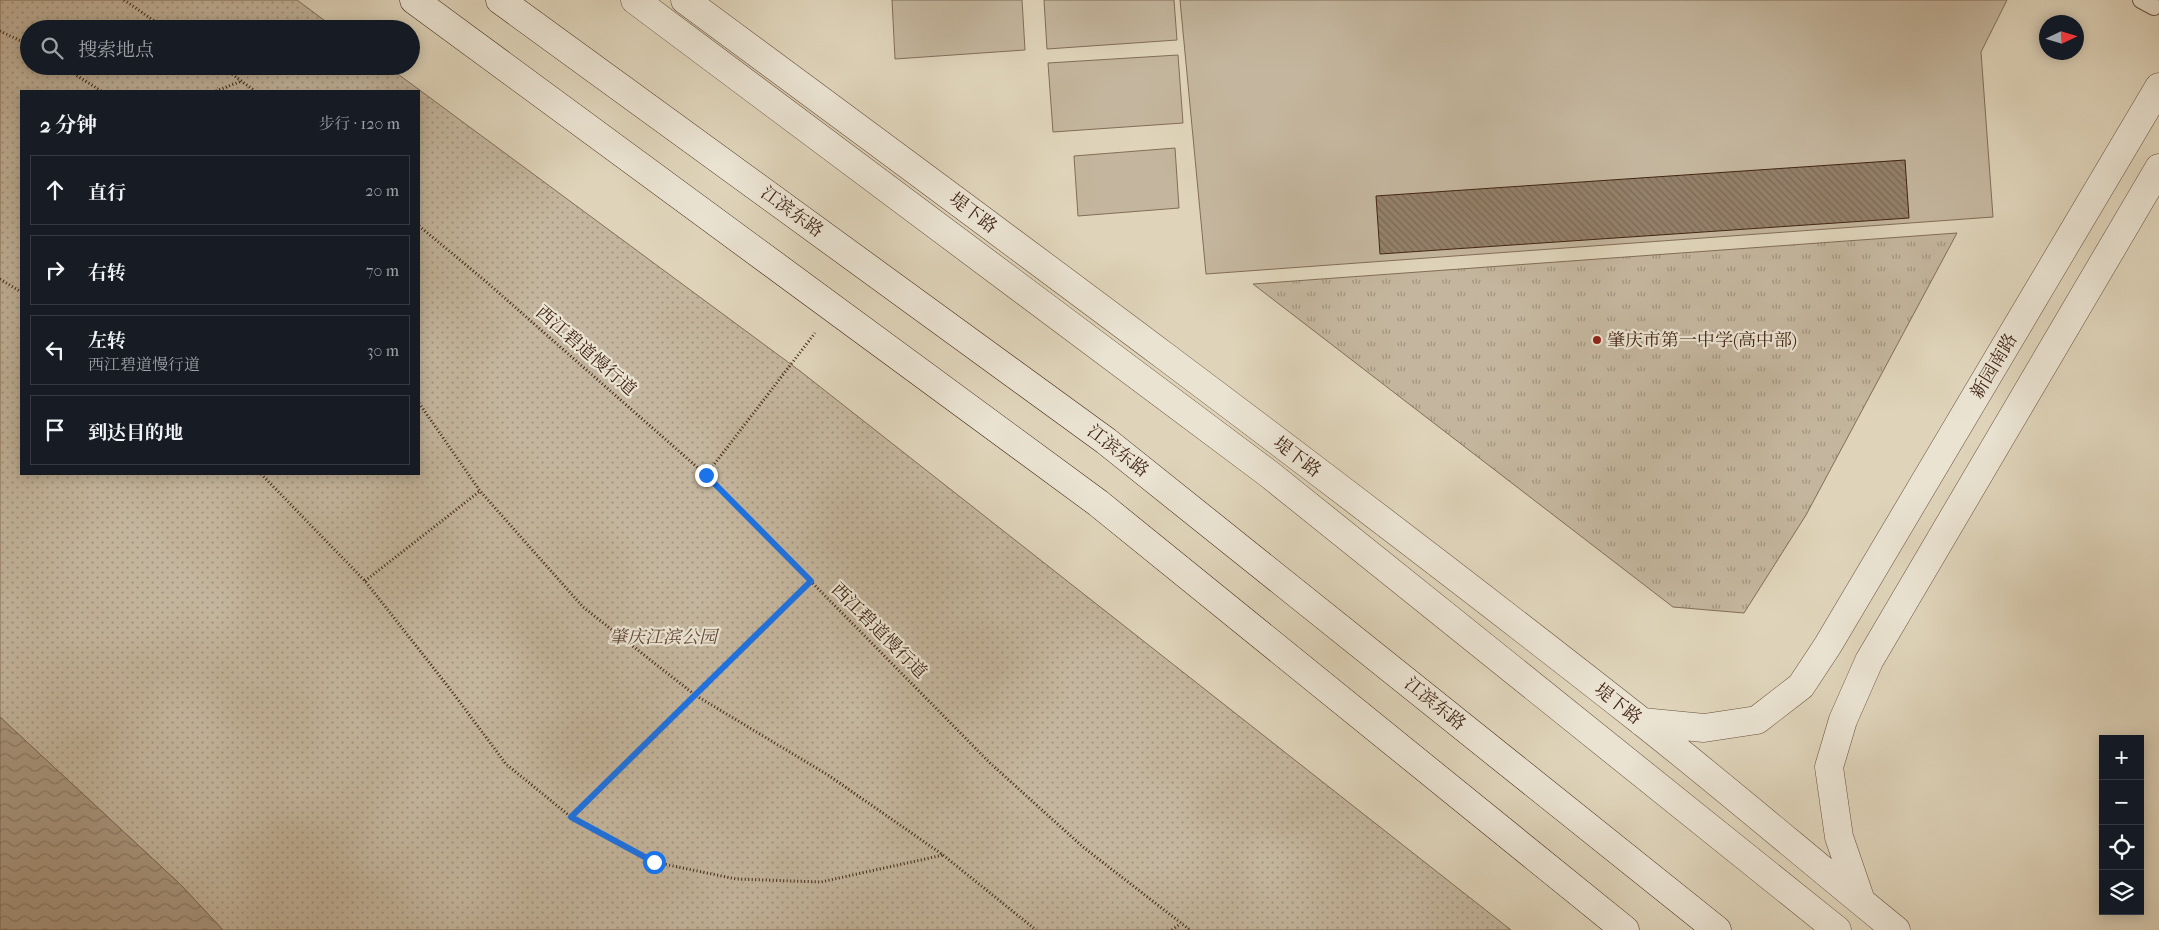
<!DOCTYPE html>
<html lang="zh">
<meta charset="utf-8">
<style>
:root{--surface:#171b24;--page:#242831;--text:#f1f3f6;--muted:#9ea1a6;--line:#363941}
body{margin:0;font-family:"IM FELL French Canon","Noto Serif SC",serif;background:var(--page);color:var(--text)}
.controls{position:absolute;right:15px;bottom:15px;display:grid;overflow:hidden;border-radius:0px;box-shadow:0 2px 12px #0003}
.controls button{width:45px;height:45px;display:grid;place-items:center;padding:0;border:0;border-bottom:1px solid var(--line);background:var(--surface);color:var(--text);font:25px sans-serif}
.compass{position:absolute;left:2039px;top:15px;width:45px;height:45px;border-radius:50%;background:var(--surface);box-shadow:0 2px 12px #0003;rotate:86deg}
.stop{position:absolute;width:15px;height:15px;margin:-11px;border:4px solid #1a73e8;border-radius:50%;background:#fff}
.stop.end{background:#1a73e8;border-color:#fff;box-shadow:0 1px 5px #0008}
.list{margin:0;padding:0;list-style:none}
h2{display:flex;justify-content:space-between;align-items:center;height:65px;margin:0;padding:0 20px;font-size:21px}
h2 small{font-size:16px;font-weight:400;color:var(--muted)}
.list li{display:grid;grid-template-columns:32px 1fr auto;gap:15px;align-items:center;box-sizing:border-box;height:70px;margin:0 10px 10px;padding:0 10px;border:1px solid var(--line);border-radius:0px}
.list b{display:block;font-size:19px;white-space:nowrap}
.list p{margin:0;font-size:16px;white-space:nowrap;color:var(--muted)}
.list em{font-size:16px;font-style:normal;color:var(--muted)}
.icon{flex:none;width:28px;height:28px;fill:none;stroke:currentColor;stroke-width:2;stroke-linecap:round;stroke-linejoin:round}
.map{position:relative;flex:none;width:2159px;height:930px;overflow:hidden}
.search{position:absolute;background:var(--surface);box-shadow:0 2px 12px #0003;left:20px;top:20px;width:400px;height:55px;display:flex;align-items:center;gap:12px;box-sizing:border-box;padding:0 18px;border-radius:28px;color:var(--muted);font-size:19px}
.panel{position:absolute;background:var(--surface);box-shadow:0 2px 12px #0003;left:20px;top:90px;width:400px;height:385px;border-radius:0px}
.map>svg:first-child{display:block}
.grass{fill:url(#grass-tufts);stroke:#836d58}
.park{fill:url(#park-dots);stroke:#836d58;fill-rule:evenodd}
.garden{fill:#c4b69e;stroke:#836d58}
.water{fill:url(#water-waves);stroke:#806a55}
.building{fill:url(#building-back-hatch);stroke:#422413}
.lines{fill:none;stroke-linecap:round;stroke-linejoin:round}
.service-casing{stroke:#69503d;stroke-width:18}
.tertiary-casing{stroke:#69503d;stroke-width:29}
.secondary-casing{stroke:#422413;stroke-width:29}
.path{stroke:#422413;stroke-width:3;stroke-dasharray:1 2.5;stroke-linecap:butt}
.service{stroke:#eae3d2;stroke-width:16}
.tertiary{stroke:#eae3d2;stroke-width:28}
.secondary{stroke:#eae3d2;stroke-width:28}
.route{stroke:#1a73e8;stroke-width:6}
.poi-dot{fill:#8f2418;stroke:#eae3d2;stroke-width:2}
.labels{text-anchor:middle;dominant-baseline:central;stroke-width:4.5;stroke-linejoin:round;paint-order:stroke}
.street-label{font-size:18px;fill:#422413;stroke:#eae3d2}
.poi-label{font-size:18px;fill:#422413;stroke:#eae3d2;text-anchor:start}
.park-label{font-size:18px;font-style:italic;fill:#624836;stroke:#eae3d2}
</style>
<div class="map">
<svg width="2159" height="930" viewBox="0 0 2159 930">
<defs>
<pattern id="grass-tufts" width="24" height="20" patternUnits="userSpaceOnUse" patternTransform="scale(1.25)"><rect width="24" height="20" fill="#c4b69e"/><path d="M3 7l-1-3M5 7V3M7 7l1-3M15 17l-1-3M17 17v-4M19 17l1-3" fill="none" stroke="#a19480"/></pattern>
<pattern id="park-dots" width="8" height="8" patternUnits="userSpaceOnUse" patternTransform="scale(1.25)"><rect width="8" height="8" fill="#c4b69e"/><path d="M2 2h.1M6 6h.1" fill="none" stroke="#a19480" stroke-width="1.8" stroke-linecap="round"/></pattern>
<pattern id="water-waves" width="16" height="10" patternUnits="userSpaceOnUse" patternTransform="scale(1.25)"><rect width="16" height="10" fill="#aa9881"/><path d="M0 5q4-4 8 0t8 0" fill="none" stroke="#8c7c68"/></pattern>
<pattern id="building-back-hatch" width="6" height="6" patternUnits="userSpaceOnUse" patternTransform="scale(1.25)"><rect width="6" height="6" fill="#94806a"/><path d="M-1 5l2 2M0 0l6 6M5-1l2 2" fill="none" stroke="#7a6956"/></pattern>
</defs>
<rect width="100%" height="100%" fill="#dfd4ba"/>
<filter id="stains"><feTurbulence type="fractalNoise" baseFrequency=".004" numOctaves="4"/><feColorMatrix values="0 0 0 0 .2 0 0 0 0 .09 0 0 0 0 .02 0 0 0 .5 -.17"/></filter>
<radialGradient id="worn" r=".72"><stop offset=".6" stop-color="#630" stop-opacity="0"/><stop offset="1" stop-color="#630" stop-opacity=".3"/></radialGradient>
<!-- grass -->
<path class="grass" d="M1957,233L1806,515L1744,613L1673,607L1253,284Z"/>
<!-- park -->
<path class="park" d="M0,0H297L336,29H29V66H387L800,371L1511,930H223L181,885L0,717ZM21,91H419V474H21Z"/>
<!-- garden -->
<path class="garden" d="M892,0H1022L1025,50L895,59Z
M1044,0H1174L1177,40L1047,49Z
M1180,0H2007L1981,52L1993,217L1206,274Z
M1178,55L1183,123L1053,132L1048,63Z
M1175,148L1179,208L1078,216L1074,156Z"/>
<!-- water -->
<path class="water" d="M0,717L181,885L223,930H0Z"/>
<!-- building -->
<path class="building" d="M1905,160L1909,218L1380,254L1376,196Z"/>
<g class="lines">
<defs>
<path id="service" d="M2141,0L2154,7"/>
<path id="tertiary" d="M635,0L1269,474L1837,930
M685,0C1006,237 1327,474 1641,721C1727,789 1811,861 1896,930
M1642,722L1704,728L1757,720L1801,686L1828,645L2159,87
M1861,901L1839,837L1829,767L1843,720L1869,661L2159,168"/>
<path id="secondary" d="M414,0L1098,503L1625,930
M500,0L1106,441L1717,930"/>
</defs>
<!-- service casing -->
<use href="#service" class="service-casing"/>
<!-- tertiary casing -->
<use href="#tertiary" class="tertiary-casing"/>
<!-- secondary casing -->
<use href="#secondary" class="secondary-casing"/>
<!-- path -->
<path class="path" d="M124,0L166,29
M0,31L29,45
M62,66L101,91
M221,66L255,91
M216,91L242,81
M419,226L483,279L706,475L990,763L1083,847L1190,930
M0,279L21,292
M419,403L480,491L583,607L695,695L828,775L943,855L1036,930
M261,474L365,581L450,689L506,764L571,817L654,862L736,879L821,882L943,855
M706,475L815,333
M365,581L480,491
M571,817L811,581
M1172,930L1180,924"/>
<!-- service -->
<use href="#service" class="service"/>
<!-- tertiary -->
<use href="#tertiary" class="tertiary"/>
<!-- secondary -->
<use href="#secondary" class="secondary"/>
</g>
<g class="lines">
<!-- route -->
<path class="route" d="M654,862L571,817L811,581L706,475"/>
</g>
<!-- markers -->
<circle class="poi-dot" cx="1597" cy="340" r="5"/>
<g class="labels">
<!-- street labels -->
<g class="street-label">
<text transform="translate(792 212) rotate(36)">江滨东路</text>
<text transform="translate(973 213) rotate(37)">堤下路</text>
<text transform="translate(586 351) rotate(41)">西江碧道慢行道</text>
<text transform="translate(1994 366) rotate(-59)">新园南路</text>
<text transform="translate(1118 451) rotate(38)">江滨东路</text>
<text transform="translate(1297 457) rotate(37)">堤下路</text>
<text transform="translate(879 631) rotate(45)">西江碧道慢行道</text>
<text transform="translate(1435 704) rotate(39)">江滨东路</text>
<text transform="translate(1618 704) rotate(38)">堤下路</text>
</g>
<!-- poi labels -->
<g class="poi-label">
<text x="1607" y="340">肇庆市第一中学(高中部)</text>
</g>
<!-- park labels -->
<g class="park-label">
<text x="663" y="637">肇庆江滨公园</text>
</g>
</g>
<rect width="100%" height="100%" filter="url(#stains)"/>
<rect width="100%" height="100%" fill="url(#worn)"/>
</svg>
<div class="controls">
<button>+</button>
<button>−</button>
<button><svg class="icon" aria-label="locate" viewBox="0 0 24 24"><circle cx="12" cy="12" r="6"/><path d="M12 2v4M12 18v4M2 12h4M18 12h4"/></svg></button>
<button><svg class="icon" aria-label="layers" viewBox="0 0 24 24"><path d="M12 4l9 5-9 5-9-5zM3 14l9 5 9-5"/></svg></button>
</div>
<svg class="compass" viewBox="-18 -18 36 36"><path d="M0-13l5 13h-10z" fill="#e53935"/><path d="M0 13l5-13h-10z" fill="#9ea1a6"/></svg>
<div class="stop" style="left:654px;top:862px"></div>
<div class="stop end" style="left:706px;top:475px"></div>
<div class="search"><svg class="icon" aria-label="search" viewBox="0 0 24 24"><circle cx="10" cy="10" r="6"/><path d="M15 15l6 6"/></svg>搜索地点</div>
<section class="panel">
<h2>2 分钟<small>步行 · 120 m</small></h2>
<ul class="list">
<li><svg class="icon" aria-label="ahead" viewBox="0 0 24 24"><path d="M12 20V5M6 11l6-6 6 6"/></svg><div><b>直行</b></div><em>20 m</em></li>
<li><svg class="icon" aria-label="right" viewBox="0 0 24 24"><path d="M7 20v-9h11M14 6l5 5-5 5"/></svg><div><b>右转</b></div><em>70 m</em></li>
<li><svg class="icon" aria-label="left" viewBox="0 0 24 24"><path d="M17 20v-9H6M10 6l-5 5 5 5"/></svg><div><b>左转</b><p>西江碧道慢行道</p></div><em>30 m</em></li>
<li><svg class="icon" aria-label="arrive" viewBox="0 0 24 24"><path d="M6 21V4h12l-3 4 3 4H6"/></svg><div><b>到达目的地</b></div></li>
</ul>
</section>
</div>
